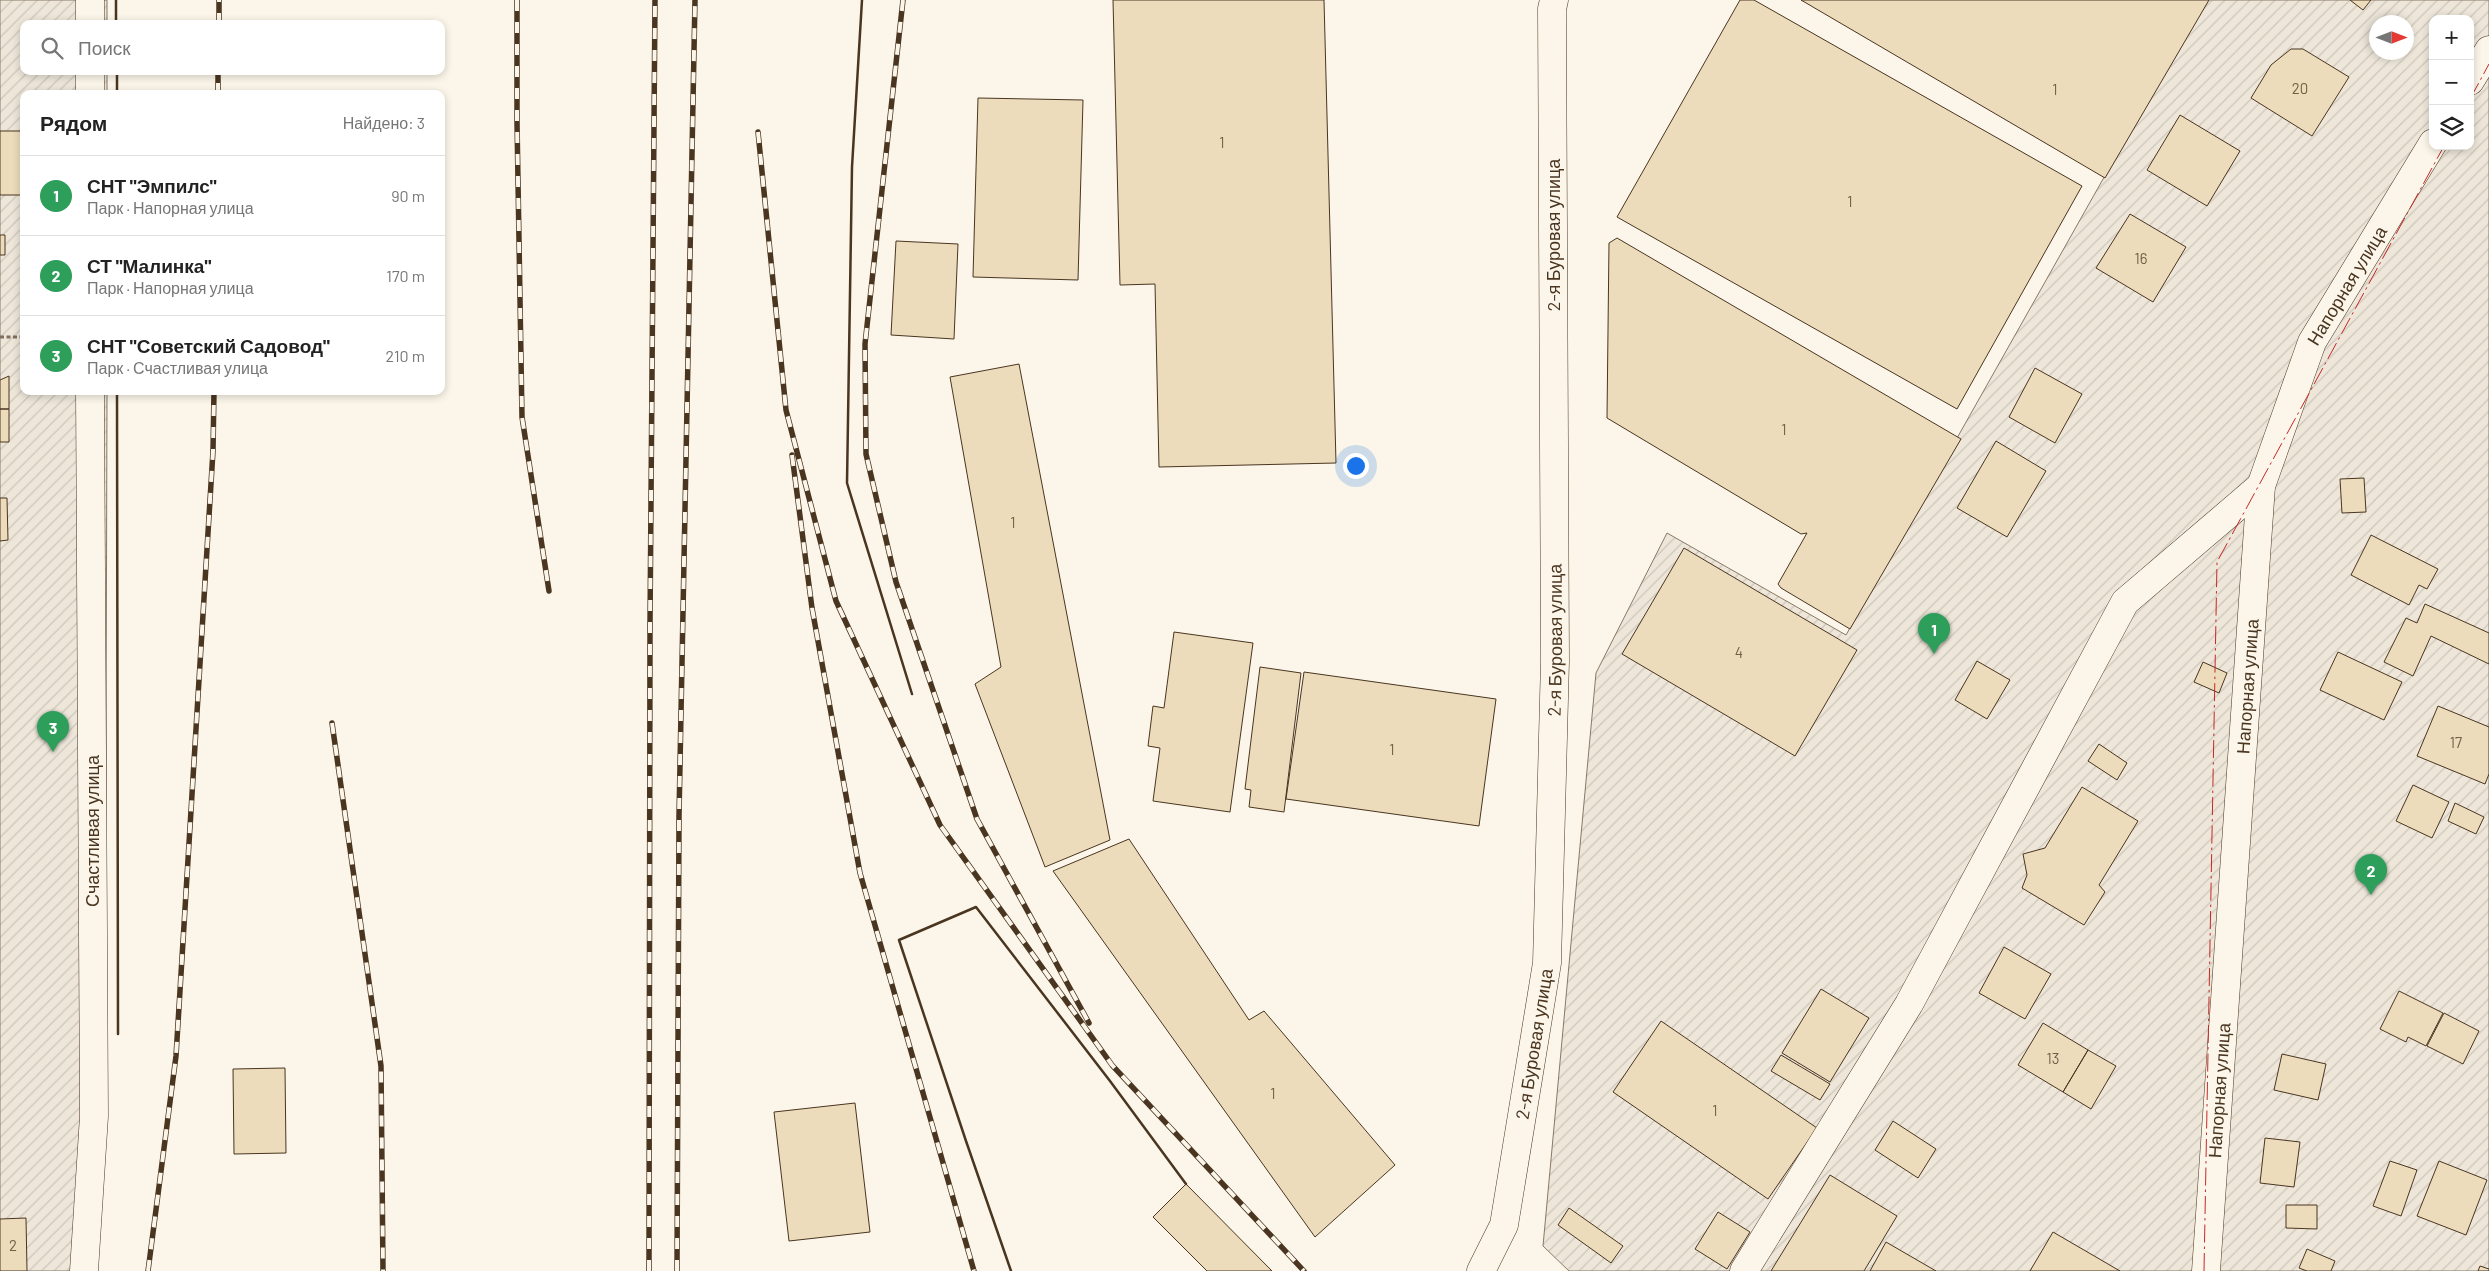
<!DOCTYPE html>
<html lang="ru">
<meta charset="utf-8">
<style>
:root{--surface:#fff;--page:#f6f6f6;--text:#222;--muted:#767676;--line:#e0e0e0;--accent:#d93025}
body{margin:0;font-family:Barlow,sans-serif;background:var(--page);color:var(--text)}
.controls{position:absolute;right:15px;top:15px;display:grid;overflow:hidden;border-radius:10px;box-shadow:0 2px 8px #0003}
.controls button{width:45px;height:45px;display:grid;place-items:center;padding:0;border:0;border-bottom:1px solid var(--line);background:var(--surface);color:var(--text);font:25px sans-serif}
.compass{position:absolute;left:2369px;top:15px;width:45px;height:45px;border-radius:50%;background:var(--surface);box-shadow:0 2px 8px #0003;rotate:90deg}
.you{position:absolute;left:1355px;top:465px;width:18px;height:18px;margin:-12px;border:4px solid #fff;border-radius:50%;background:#1a73e8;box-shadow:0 0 0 8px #1a73e833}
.badge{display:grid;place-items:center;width:32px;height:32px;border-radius:50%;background:var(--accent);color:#fff;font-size:16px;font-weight:700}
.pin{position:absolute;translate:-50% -41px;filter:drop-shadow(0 1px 2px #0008)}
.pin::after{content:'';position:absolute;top:26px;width:18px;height:15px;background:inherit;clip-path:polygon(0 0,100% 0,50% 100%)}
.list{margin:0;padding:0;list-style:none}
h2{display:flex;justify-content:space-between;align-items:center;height:65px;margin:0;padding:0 20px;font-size:21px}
h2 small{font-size:16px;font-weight:400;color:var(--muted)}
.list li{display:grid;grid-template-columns:32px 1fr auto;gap:15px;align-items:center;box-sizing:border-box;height:80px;padding:0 20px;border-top:1px solid var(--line)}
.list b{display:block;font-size:19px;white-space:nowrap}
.list p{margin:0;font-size:16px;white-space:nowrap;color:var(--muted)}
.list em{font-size:16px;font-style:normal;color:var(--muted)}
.icon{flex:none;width:28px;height:28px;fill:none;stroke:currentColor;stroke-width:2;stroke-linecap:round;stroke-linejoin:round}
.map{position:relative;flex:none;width:2489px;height:1271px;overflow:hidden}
.search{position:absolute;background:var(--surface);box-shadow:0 2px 8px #0003;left:20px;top:20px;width:425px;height:55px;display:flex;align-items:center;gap:12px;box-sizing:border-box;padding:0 18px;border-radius:10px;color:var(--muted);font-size:19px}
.panel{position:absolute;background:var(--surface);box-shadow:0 2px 8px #0003;left:20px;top:90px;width:425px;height:305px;border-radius:10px}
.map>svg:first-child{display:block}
.garden{fill:url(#garden-furrows);stroke:#887966;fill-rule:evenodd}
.building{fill:#ecdcbc;stroke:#4a3520}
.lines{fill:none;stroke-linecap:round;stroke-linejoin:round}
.minor-casing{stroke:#4a3520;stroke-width:29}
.path{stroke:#7f6f5c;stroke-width:3;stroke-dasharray:4 2.5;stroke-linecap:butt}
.minor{stroke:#fbf6e9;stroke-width:28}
.rail-casing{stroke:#4a3520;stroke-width:5.5}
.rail{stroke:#fbf6e9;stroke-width:4;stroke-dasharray:11;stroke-linecap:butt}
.wall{stroke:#4a3520;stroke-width:2.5}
.power{stroke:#c62828;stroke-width:1;stroke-dasharray:18 4 2.5 4;stroke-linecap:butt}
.labels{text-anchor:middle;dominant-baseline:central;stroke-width:4;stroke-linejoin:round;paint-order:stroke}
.number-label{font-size:15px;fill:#725f47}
.street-label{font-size:18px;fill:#4a3520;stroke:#fbf6e9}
</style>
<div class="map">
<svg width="2489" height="1271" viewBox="0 0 2489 1271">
<defs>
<pattern id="garden-furrows" width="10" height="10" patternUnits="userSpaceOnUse" patternTransform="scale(1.25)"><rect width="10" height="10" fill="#ede6d9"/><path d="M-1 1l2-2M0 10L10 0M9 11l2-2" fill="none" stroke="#cdc6ba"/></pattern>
</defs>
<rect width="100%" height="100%" fill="#fbf6e9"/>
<!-- garden -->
<path class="garden" d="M0,0H107V24H24V71H107V94H24V391H107L105,1112L72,1271H0Z
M2204,0H2489V1271H1569L1543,1246L1596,673L1667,533L1846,635ZM2433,19H2470V146H2433ZM2376,22H2406V52H2376Z"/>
<!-- building -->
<path class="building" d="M1113,0H1324L1336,463L1159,467L1155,284L1120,285Z
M1740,0H1754L2082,186L1957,409L1617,217Z
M1801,0H2209L2105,178Z
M2350,0H2371L2363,10Z
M2291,49H2303L2349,77L2312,136L2251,98L2271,65Z
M978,98L1083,100L1078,280L973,277Z
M2180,115L2240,151L2207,206L2147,170Z
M0,131H24V195H0Z
M2130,214L2186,247L2153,302L2096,268Z
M0,235H5V255H0Z
M1617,238L1961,439L1850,629L1781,588L1778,584L1807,533L1801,534L1607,418L1609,243Z
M896,241L958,244L954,339L891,335Z
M1019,364L1110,840L1045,867L975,684L1001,667L950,377Z
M2035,368L2082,394L2055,443L2009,417Z
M9,376V409H0V380Z
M0,409H9V442H0Z
M1996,441L2046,471L2007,537L1957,508Z
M2364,478L2366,512L2342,513L2340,479Z
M0,498H7L8,540L0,541Z
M2371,535L2438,569L2427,589L2419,585L2409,605L2351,575Z
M1684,548L1857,650L1795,756L1622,654Z
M2425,604L2489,633V664L2431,636L2413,676L2384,662L2406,618L2417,623Z
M1174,632L1253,643L1230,812L1153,801L1160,748L1148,746L1153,706L1164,708Z
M2338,652L2402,682L2384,720L2320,690Z
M1977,661L2010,680L1987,719L1955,700Z
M2203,662L2227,673L2219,693L2194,682Z
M1260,667L1301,673L1284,812L1249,807L1251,790L1245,789Z
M1304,672L1496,699L1479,826L1286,799Z
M2438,706L2489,727V774L2485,784L2417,756Z
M2099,744L2127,763L2117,780L2088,761Z
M2413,785L2449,802L2432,838L2396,821Z
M2082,787L2138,821L2099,885L2105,892L2084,925L2022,888L2027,875L2023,854L2045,848Z
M2455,803L2484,817L2476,834L2448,821Z
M1129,839L1249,1020L1264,1011L1395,1165L1315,1237L1053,871Z
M2004,947L2051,974L2025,1019L1979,993Z
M1821,989L1869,1018L1830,1082L1782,1053Z
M2399,991L2443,1013L2426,1046L2408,1037L2406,1042L2380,1029Z
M2444,1013L2479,1031L2463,1064L2427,1046Z
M1661,1021L1817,1128L1768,1199L1613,1092Z
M2043,1023L2088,1050L2063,1092L2018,1065Z
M2088,1050L2116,1066L2091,1109L2063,1092Z
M2282,1054L2326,1064L2318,1100L2274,1090Z
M1781,1055L1830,1084L1820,1100L1771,1071Z
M285,1068L286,1153L234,1154L233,1069Z
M855,1103L870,1232L789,1241L774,1112Z
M1893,1121L1936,1149L1918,1178L1875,1150Z
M2265,1138L2300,1142L2294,1187L2260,1183Z
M2390,1161L2417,1170L2401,1216L2373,1206Z
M2439,1161L2487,1180L2466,1235L2417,1216Z
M1830,1175L1897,1216L1864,1271H1771Z
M1186,1184L1272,1271H1207L1153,1217Z
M2286,1205H2317V1229L2286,1228Z
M1569,1208L1623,1246L1611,1263L1558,1225Z
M1718,1212L1750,1232L1727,1269L1695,1249Z
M26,1218L27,1271H0V1219Z
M2053,1232L2120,1271H2030Z
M1886,1242L1936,1271H1870Z
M2307,1249L2335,1261L2331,1271H2307L2299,1268Z
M2480,1266L2489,1269V1271H2478Z"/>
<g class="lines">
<defs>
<g id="minor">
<path d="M90,24V0"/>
<path d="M2470,81L2489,50"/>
<path d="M90,94V71"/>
<path d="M84,1271L94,1116L90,391"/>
<path id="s1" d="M1481,1271L1504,1225L1547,963L1555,661L1552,9L1554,0"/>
<path d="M1744,1271L1909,1004L2125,602L2261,486"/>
<path id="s2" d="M2206,1271L2261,486L2312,342L2433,143"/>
</g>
</defs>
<!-- minor casing -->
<use href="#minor" class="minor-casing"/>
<!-- path -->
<path class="path" d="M0,337H24"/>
<!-- minor -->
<use href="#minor" class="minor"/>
<defs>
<path id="rail" d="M517,0V122L522,417L549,591
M903,0L865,344L866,454L896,582L977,819L1089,1023
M219,24V0
M218,94V71
M758,132L786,410L836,601L940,825L1112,1065L1304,1271
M792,455L812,608L860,873L974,1271
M332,723L381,1066L383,1271
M148,1271L176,1056L213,451L214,391
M649,1271L650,626L655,0
M677,1271L679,816L695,0"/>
</defs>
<!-- rail casing -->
<use href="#rail" class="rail-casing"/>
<!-- rail -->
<use href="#rail" class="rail"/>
<!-- wall -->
<path class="wall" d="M116,0V24
M862,0L852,167L847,483L912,694
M117,71V94
M117,391L118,1034
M1011,1271L966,1141L899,940L976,907L1110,1081L1186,1184"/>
<!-- power -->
<path class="power" d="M2470,99L2489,64
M2204,1271L2217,562L2444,146"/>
</g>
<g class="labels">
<!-- number labels -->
<g class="number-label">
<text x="2300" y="88">20</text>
<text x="2055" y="89">1</text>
<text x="1222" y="142">1</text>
<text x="1850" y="201">1</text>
<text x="2141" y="258">16</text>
<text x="1784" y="429">1</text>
<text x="1013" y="522">1</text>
<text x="1739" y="652">4</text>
<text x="2456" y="742">17</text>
<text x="1392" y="749">1</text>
<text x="2053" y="1058">13</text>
<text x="1273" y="1093">1</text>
<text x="1715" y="1110">1</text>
<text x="13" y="1245">2</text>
</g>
<!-- street labels -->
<g class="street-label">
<text transform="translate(1553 235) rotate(-90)">2-я Буровая улица</text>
<text stroke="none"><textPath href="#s2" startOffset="1006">Напорная улица</textPath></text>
<text stroke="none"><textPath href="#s1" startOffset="640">2-я Буровая улица</textPath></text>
<text stroke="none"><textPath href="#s2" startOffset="586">Напорная улица</textPath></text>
<text transform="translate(92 831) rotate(-90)">Счастливая улица</text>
<text stroke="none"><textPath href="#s1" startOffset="235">2-я Буровая улица</textPath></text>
<text stroke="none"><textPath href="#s2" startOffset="181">Напорная улица</textPath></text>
</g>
</g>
</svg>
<div class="controls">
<button>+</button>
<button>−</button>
<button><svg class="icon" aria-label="layers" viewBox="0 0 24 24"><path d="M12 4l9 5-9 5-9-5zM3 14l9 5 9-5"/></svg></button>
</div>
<svg class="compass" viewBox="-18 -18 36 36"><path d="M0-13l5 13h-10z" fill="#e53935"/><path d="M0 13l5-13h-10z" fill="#767676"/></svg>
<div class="you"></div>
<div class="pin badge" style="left:1934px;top:654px;background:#2e9e5b">1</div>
<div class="pin badge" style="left:2371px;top:895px;background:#2e9e5b">2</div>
<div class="pin badge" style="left:53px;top:752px;background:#2e9e5b">3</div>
<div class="search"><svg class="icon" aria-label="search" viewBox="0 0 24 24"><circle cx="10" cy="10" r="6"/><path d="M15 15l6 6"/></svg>Поиск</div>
<section class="panel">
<h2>Рядом<small>Найдено: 3</small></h2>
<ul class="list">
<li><span class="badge" style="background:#2e9e5b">1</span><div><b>СНТ &quot;Эмпилс&quot;</b><p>Парк · Напорная улица</p></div><em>90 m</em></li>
<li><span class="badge" style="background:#2e9e5b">2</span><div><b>СТ &quot;Малинка&quot;</b><p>Парк · Напорная улица</p></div><em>170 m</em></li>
<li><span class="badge" style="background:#2e9e5b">3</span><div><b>СНТ &quot;Советский Садовод&quot;</b><p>Парк · Счастливая улица</p></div><em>210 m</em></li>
</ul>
</section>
</div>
